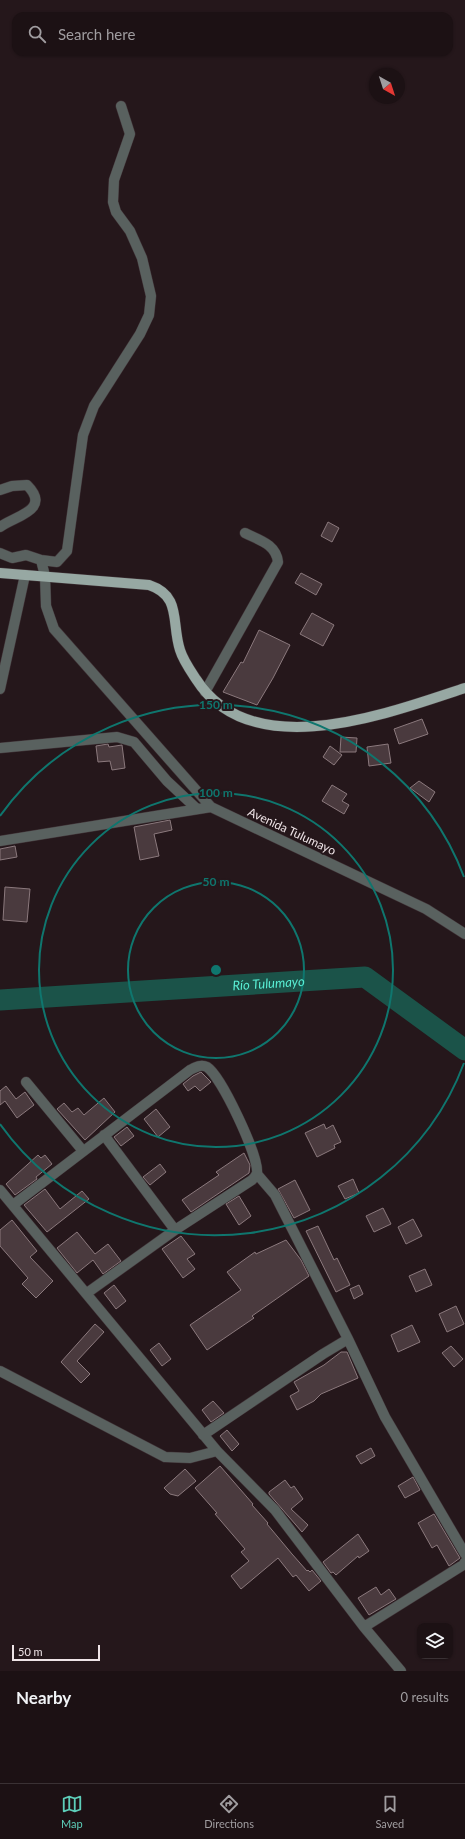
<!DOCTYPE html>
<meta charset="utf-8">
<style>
:root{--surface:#1c1114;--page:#251a1d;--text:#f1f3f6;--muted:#a09da0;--line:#3a3134;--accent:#5dceb9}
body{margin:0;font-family:Lato,sans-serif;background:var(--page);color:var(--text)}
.controls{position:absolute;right:12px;bottom:12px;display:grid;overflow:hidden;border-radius:8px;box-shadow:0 1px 3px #0004}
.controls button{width:36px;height:36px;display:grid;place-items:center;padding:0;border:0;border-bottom:1px solid var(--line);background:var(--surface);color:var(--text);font:20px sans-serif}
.compass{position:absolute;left:369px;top:68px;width:36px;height:36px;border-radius:50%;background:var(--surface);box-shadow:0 1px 3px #0004;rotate:141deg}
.scale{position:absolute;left:12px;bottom:10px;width:88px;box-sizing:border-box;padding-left:4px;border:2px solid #efe4e7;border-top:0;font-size:11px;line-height:14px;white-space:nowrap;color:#efe4e7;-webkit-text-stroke:3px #25171b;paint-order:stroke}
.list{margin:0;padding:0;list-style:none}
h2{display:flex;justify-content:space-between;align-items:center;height:52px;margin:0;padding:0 16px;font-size:17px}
h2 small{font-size:13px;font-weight:400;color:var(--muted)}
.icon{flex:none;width:22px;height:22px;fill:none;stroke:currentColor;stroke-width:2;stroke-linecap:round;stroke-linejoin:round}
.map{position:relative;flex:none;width:465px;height:1671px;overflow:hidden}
.search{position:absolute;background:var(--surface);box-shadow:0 1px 3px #0004;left:12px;right:12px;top:12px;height:44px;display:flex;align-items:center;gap:10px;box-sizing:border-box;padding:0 14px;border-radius:12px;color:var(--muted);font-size:15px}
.sheet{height:112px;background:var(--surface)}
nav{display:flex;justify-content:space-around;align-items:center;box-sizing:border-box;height:56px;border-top:1px solid var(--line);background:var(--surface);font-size:11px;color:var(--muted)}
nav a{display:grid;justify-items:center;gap:2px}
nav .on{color:var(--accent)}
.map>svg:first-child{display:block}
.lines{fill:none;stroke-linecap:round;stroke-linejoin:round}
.river{stroke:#1b5349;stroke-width:21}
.building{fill:#4a3a3e;stroke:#8b797d}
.minor-casing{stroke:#413438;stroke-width:11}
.major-casing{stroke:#413438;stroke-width:11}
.minor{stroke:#59615f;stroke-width:10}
.major{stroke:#97a8a3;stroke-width:10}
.ring{fill:none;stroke:#0f766e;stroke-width:2}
.labels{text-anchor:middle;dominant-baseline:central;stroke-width:4;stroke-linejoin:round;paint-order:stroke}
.street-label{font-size:12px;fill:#efe4e7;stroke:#25171b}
.water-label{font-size:13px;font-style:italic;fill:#59edd3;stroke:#25171b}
.centre{fill:#0f766e;stroke:#25171b;stroke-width:2}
.ring-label{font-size:12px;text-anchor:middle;font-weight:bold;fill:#0f766e;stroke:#25171b;stroke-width:4;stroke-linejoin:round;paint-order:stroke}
</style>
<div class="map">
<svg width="465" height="1671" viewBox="0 0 465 1671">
<rect width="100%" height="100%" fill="#25171b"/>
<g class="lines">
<!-- river -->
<path class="river" id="s1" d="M0,1000L365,977L465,1050"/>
</g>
<!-- building -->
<path class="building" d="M328,522L339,528L332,542L321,536Z
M301,573L322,584L316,595L295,583Z
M312,613L334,625L323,646L300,634Z
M259,630L290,645L273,678L257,705L223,692L241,662L243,663Z
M422,719L428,734L399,744L394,729Z
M341,737L357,738L356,752H340Z
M108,744L109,747L122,745L125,768L112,770L110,761L98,762L96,746Z
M388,744L391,763L369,766L367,747Z
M330,746L342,755L334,765L323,757Z
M419,781L435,792L429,802L410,788Z
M332,785L347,794L342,801L349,805L344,814L322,801Z
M170,820L172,830L154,834L159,856L140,860L134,827Z
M15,846L17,857L0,860V849Z
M5,887L30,889L27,922L3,920Z
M201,1072L211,1082L200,1091L195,1086L188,1091L183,1084L193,1076Z
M6,1086L16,1099L25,1092L34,1105L17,1118L5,1101L0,1105V1091Z
M104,1098L115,1112L85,1140L57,1109L64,1103L72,1112L78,1108L84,1115Z
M156,1109L170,1127L158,1137L144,1119Z
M324,1124L326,1129L333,1125L341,1142L334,1145L335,1148L317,1157L305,1133Z
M127,1127L134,1136L121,1146L114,1137Z
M244,1153L250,1165L249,1173L191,1212L182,1200L219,1175L216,1172Z
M38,1155L41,1158L45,1155L52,1164L36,1177L37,1179L15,1195L6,1184Z
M160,1164L166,1172L150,1185L143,1177Z
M353,1179L359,1193L345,1199L338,1186Z
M295,1180L310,1210L294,1218L278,1189Z
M45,1189L60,1209L82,1191L89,1199L47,1232L24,1205Z
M239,1196L251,1216L239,1225L226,1204Z
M383,1208L391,1224L374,1232L366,1216Z
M413,1219L422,1236L406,1244L398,1227Z
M12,1220L37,1251L30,1257L53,1281L36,1298L22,1284L28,1278L0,1246V1230Z
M318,1226L334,1260L337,1258L350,1285L336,1292L306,1231Z
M77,1232L95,1254L108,1244L121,1261L103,1274L93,1260L77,1273L57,1248Z
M181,1236L195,1254L187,1259L195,1269L183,1278L162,1249Z
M286,1240L301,1260L309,1276L252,1316L254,1318L207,1350L190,1325L241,1290L227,1272L255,1252L256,1254Z
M425,1269L432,1285L416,1292L409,1276Z
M114,1285L126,1301L116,1309L104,1293Z
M359,1285L363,1294L354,1299L350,1289Z
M456,1306L464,1324L447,1332L439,1314Z
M95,1324L104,1332L77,1361L90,1374L81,1383L61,1362Z
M412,1325L420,1342L398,1352L391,1335Z
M159,1343L171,1359L162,1366L150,1350Z
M451,1346L463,1359L454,1367L442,1353Z
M341,1352H347L358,1378L321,1394L314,1401L297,1410L290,1396L299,1391L294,1382L324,1365Z
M213,1401L224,1413L211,1422L202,1410Z
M227,1430L239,1444L232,1451L220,1436Z
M371,1448L375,1456L361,1464L356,1456Z
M220,1466L253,1504L252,1505L268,1523L267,1524L292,1554L307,1571L308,1570L310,1572L312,1570L321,1581L309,1591L296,1575L293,1577L278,1558L241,1589L231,1576L249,1561L241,1552L245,1549L215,1514L217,1513L195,1488Z
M185,1469L196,1481L178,1496L170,1494L164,1488Z
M413,1477L420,1490L405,1498L398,1486Z
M285,1480L291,1488L294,1486L303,1499L291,1509L308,1525L302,1532L269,1494V1492Z
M434,1514L460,1558L449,1566L437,1545L432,1548L418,1523Z
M358,1534L369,1551L359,1558L358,1556L336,1575L333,1572L331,1573L323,1562Z
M376,1587L381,1595L389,1589L396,1599L369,1615L358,1598Z"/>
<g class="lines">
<defs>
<path id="minor" d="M0,490L12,486L27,485C52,510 15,516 0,527
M0,553L12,558L26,555L41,560L45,576L46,606L54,629L211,807
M41,560L57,562L67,551L83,435L94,406L140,334L149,315L151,296L142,258L130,231L116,212L113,202L114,180L130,134L121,106
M0,689L25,575
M205,692L278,562C276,544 259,540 245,533
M0,748L117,737L134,742L167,781L197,809
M0,841L211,807L426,909L465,934
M26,1082L83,1151
M104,1135L175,1230
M257,1174L275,1195L348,1339L385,1417L465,1554
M0,1190L217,1451
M13,1205L190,1070C196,1067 201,1064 207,1067C221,1076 259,1156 257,1173C256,1176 254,1178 252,1180L175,1230L87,1293
M0,1371L165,1457L190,1458L217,1451L275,1510L364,1627L401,1671
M203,1435L323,1354L348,1339
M364,1627L463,1565L465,1562"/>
<path id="major" d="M0,573L149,585C182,596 171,622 180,650C183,660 190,670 196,679C251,766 389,713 465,688"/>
</defs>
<!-- minor casing -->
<use href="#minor" class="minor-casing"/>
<!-- major casing -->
<use href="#major" class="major-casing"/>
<!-- minor -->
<use href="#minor" class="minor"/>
<!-- major -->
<use href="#major" class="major"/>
</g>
<!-- distance rings -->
<g class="ring">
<circle cx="216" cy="970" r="88"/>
<circle cx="216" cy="970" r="177"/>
<path d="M464 1063A265 265 0 0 1 0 1124M0 816A265 265 0 0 1 464 877"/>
</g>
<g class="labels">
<!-- street labels -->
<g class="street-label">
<text transform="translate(292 831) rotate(25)">Avenida Tulumayo</text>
</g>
<!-- water labels -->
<g class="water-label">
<text stroke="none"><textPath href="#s1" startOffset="269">Río Tulumayo</textPath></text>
</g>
</g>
<circle cx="216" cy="970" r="6" class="centre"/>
<g class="ring-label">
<text x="216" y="709">150 m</text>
<text x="216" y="797">100 m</text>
<text x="216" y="886">50 m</text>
</g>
</svg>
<div class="controls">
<button><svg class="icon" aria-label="layers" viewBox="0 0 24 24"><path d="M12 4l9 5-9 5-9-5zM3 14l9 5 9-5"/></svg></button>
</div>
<svg class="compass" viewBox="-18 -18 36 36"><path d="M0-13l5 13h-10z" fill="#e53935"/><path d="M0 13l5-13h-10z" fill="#a09da0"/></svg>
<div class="scale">50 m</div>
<div class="search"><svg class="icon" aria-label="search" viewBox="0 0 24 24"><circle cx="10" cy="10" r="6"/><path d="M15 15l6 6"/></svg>Search here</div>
</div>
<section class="sheet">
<h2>Nearby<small>0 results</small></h2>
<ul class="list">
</ul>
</section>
<nav>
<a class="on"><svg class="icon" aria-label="map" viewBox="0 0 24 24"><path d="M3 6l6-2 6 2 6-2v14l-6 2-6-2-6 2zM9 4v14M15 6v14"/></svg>Map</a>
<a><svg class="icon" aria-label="directions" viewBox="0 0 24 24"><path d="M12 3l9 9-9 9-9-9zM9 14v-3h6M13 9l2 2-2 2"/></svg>Directions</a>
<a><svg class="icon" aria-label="saved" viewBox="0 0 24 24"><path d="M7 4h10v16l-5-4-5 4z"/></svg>Saved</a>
</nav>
